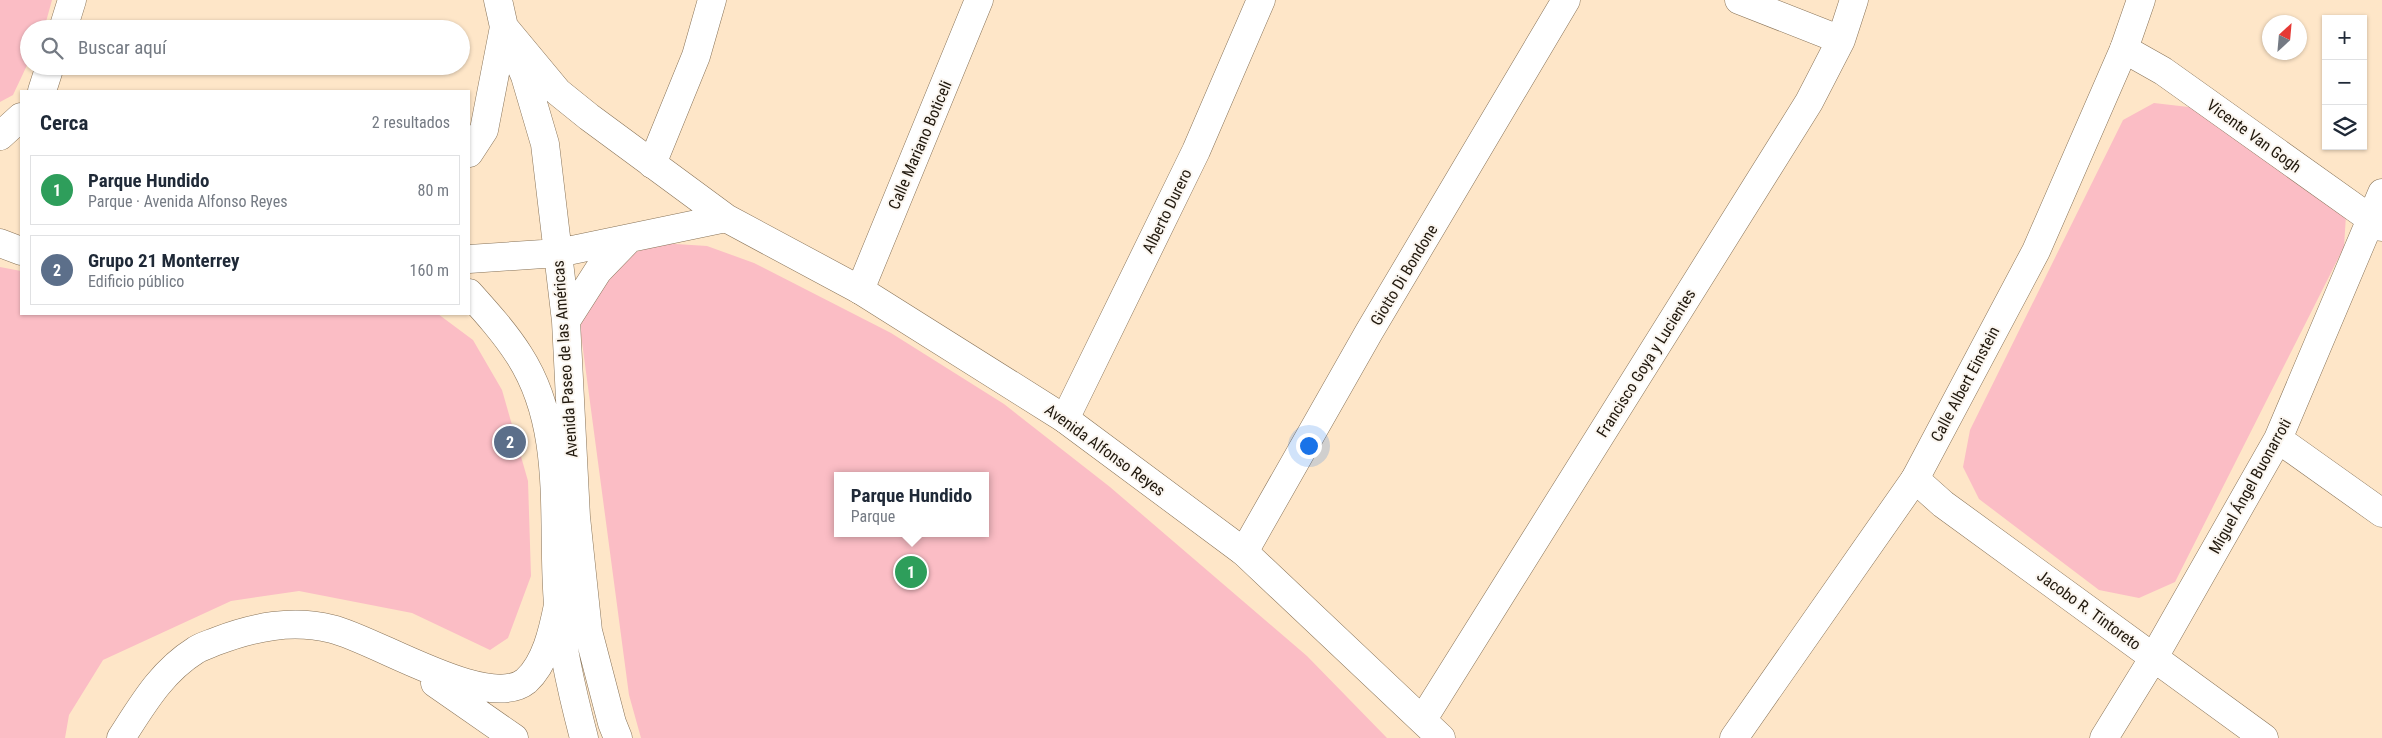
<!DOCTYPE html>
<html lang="es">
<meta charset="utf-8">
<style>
:root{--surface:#fff;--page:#f6f6f7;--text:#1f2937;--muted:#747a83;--line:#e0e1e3;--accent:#b45309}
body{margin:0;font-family:"Roboto Condensed",sans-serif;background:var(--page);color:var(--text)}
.controls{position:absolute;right:15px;top:15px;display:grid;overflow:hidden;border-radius:0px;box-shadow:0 1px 4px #0004}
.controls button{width:45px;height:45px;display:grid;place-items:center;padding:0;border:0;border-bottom:1px solid var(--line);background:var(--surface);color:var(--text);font:25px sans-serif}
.compass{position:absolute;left:2262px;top:15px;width:45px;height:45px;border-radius:50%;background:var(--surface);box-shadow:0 1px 4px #0004;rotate:26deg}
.you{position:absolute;left:1308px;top:445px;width:18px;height:18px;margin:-12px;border:4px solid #fff;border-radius:50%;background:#1a73e8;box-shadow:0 0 0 8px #1a73e833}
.badge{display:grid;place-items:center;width:32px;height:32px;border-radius:50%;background:var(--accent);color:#fff;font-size:16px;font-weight:700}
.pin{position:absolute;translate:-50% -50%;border:2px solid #fff;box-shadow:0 1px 5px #0006}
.popup{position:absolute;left:834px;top:472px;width:155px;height:65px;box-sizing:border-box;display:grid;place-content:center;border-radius:0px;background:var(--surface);filter:drop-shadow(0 1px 4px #0005);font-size:16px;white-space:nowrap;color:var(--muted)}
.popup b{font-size:19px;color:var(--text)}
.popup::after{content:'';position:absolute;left:50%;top:100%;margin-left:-10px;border:10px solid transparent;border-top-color:var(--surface)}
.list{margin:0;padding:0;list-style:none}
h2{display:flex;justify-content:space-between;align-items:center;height:65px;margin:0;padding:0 20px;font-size:21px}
h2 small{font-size:16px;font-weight:400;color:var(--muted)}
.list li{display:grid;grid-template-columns:32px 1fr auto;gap:15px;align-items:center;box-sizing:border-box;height:70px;margin:0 10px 10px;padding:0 10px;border:1px solid var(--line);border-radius:0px}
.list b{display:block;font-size:19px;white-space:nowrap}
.list p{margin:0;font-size:16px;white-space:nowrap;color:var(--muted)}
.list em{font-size:16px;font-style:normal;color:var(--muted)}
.icon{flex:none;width:28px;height:28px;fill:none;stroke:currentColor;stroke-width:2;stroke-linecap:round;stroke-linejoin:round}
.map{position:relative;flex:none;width:2382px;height:738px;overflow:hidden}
.search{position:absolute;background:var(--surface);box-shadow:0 1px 4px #0004;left:20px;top:20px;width:450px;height:55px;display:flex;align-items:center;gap:12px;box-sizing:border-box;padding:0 18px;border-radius:28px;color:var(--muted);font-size:19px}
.panel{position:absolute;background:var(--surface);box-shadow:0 1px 4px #0004;left:20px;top:90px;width:450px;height:225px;border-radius:0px}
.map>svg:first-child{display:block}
.green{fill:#fbbdc5;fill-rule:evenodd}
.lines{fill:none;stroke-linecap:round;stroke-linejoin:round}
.street-casing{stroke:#887358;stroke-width:29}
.secondary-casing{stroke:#887358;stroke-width:29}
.street{stroke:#fff;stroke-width:28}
.secondary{stroke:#fff;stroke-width:28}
.labels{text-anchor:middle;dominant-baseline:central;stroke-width:4;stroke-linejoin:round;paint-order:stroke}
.street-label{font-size:16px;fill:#20180d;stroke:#fbf6f0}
</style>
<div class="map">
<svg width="2382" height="738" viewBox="0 0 2382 738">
<rect width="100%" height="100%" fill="#fee6c8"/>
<!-- green -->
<path class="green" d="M0,0H52L44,29H29V61L13,95L0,102Z
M2154,103L2197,108L2346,215L2344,247L2175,582L2139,598L2099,590L1979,499L1963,467L1970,430L2123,120Z
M660,243L707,246L754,263L891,333L1004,404L1110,487L1307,656L1387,738H641L629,695L580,327L598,281L625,256ZM837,476H985V533H837Z
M0,267L21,271V314H438L473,340L502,390L528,481L531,576L508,638L490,650L412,613L299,591L231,601L103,660L69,715L65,738H0Z"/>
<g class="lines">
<defs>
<path id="street" d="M1739,0L1841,40
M2124,49L2163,71L2382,227
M652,164L696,56L712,0
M860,290L979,0
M1065,419L1196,151L1261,0
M2278,439L2382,513
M1915,479L1943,504L2264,738
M1244,552L1369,332L1566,0
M1423,719L1809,102L1841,40L1854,0
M2104,738L2154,657L2278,439L2382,193"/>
<path id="secondary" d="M498,0L504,27L525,76L545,144L566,321L576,517L588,631L612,723L618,738
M504,27L558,92L589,117L726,218L860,290L1065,419L1244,552L1441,738
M63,29L72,0
M42,91L50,66
M0,136L21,117
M469,153L484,130L504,27
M0,243L21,251
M469,259L558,253L726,218
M469,293C487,313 505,333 519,355C567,429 551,521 558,604C561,647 573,696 584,738
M566,321L598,271L628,240
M435,683L514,738
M121,738C143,704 161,672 196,650C202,646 210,644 217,641C254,627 292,619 332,629C375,639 488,712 526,681C546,663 553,630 558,605
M1734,738L1915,479L2036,251L2124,49L2141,0"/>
</defs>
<!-- street casing -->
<use href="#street" class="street-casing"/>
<!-- secondary casing -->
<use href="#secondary" class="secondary-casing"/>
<!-- street -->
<use href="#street" class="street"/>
<!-- secondary -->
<use href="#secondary" class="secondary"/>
</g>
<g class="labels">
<!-- street labels -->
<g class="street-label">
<text transform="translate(2254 136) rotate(36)">Vicente Van Gogh</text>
<text transform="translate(920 145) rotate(-67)">Calle Mariano Boticeli</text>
<text transform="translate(1167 211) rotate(-64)">Alberto Durero</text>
<text transform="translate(1404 275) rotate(-59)">Giotto Di Bondone</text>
<text transform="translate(565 359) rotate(-94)">Avenida Paseo de las Américas</text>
<text transform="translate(1646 363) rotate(-58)">Francisco Goya y Lucientes</text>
<text transform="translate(1965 384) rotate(-62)">Calle Albert Einstein</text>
<text transform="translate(1105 450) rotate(36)">Avenida Alfonso Reyes</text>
<text transform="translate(2250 486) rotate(-61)">Miguel Ángel Buonarroti</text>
<text transform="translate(2089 610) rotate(36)">Jacobo R. Tintoreto</text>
</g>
</g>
</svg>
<div class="controls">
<button>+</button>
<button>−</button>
<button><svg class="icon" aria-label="layers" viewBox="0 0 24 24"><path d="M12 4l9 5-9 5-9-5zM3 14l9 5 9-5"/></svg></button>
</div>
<svg class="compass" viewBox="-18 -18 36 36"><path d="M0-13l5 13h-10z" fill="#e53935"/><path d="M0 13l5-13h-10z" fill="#747a83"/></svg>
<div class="you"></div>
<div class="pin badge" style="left:911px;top:572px;background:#2e9e5b">1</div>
<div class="popup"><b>Parque Hundido</b>Parque</div>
<div class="pin badge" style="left:510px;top:442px;background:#5c6f8a">2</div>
<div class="search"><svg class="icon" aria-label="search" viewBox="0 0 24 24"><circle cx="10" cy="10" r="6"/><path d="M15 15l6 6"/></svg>Buscar aquí</div>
<section class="panel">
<h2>Cerca<small>2 resultados</small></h2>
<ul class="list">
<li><span class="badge" style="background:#2e9e5b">1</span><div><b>Parque Hundido</b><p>Parque · Avenida Alfonso Reyes</p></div><em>80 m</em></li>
<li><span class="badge" style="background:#5c6f8a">2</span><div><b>Grupo 21 Monterrey</b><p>Edificio público</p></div><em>160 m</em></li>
</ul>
</section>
</div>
